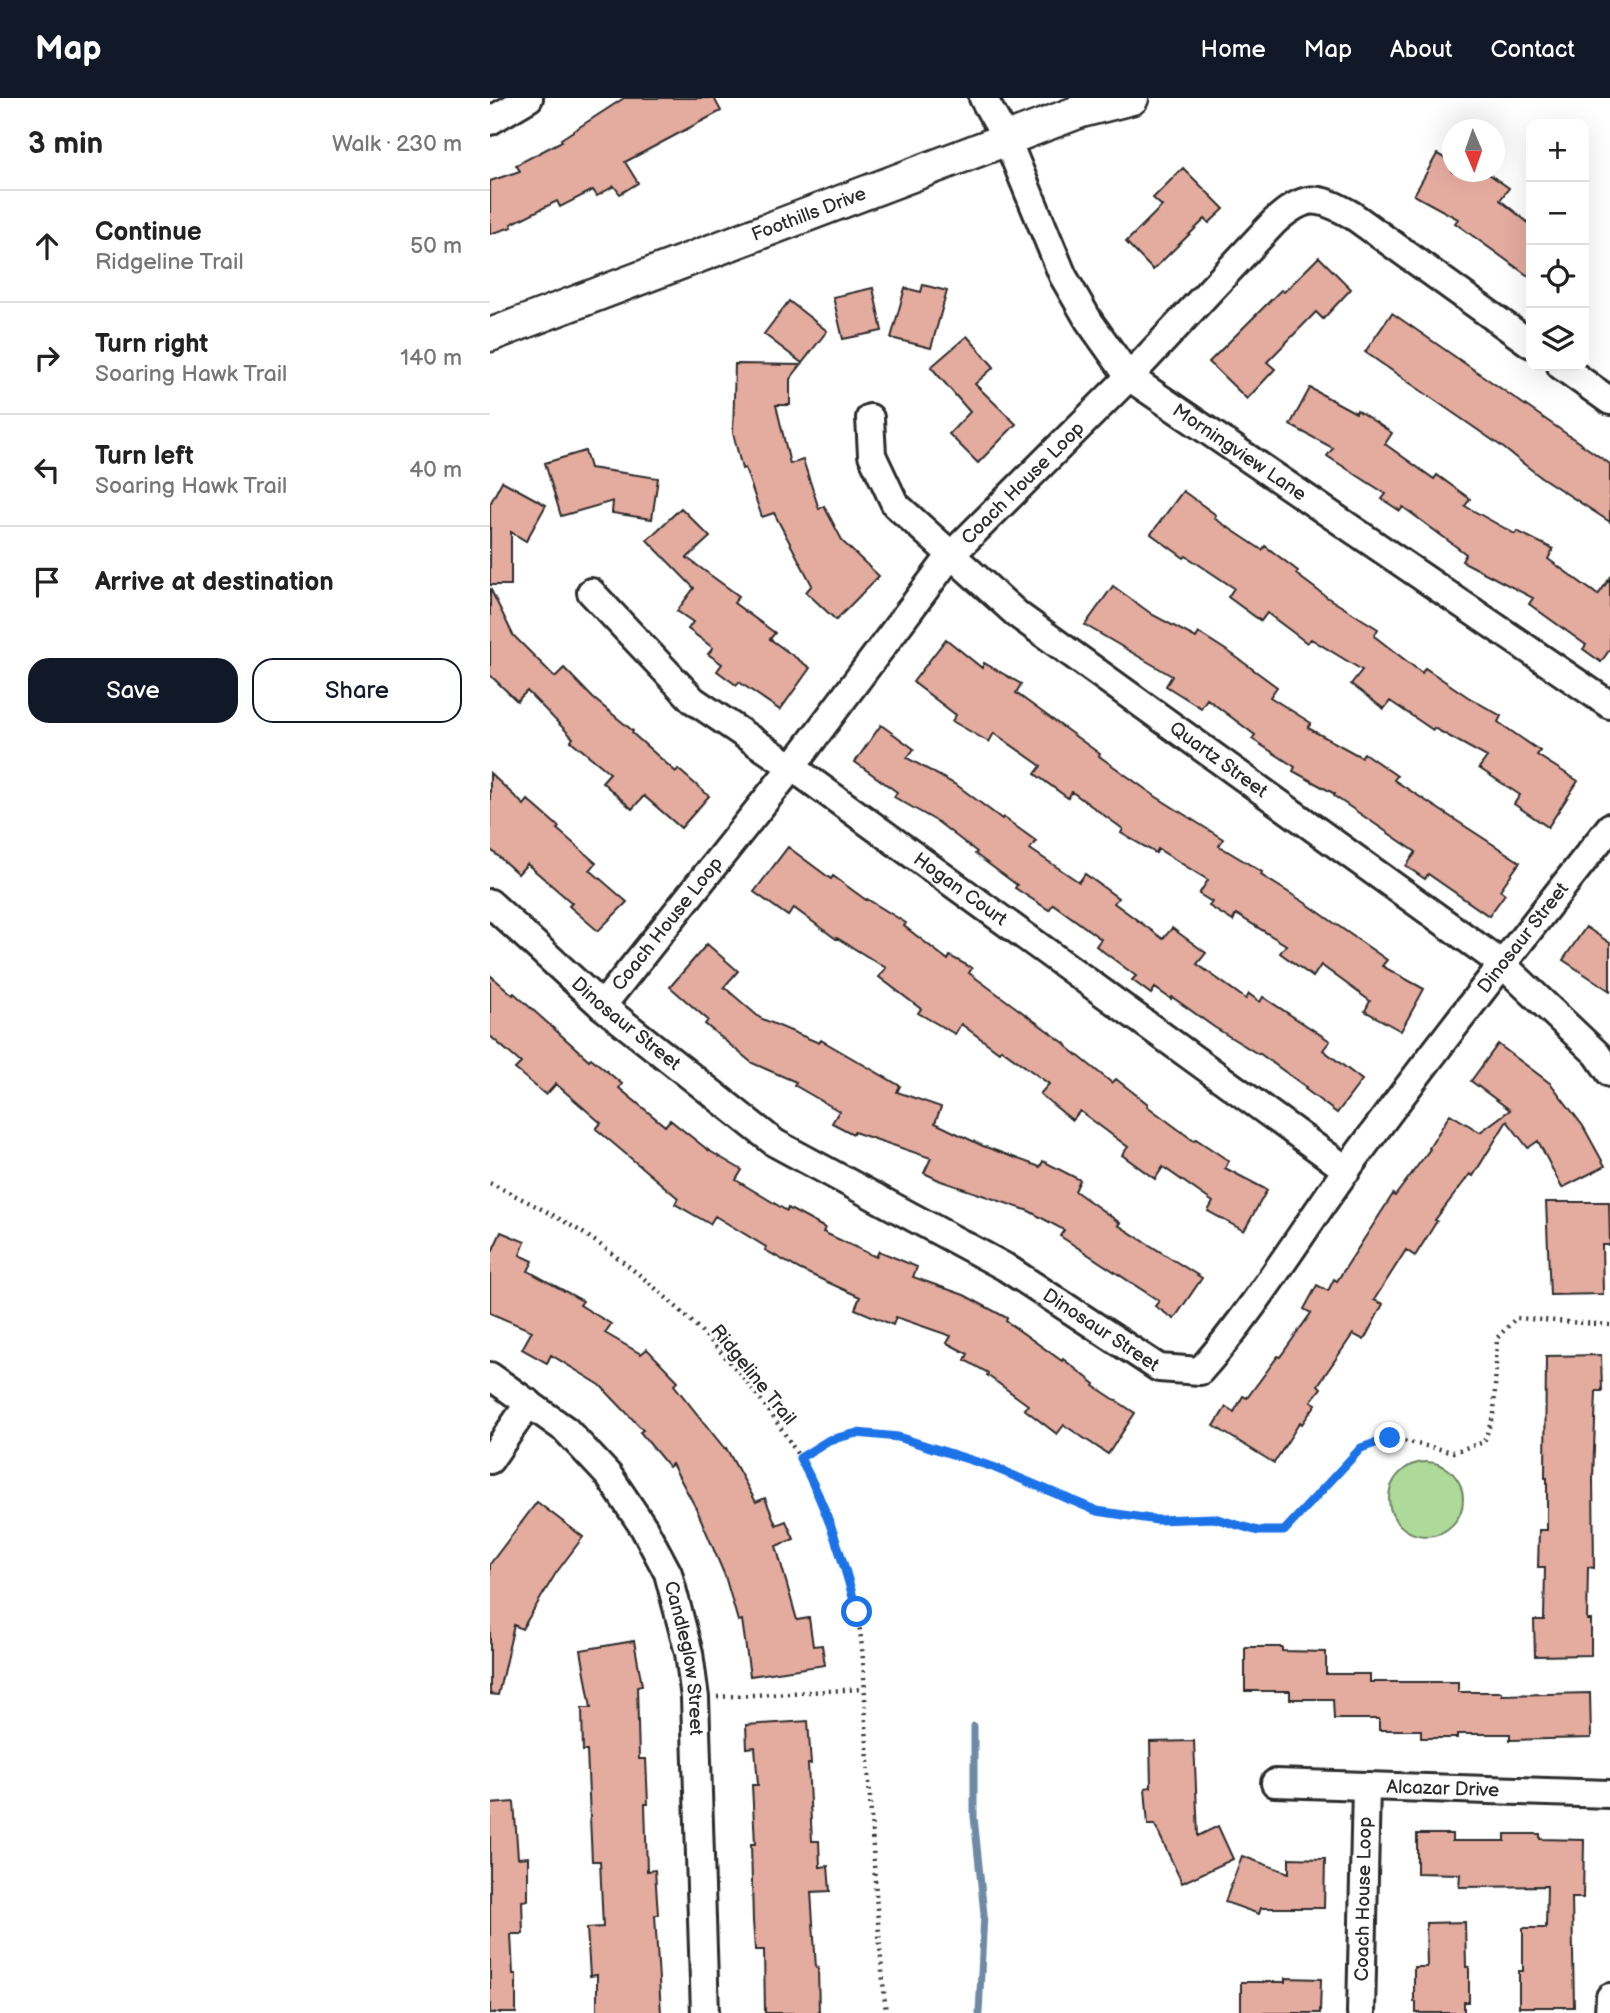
<!DOCTYPE html>
<meta charset="utf-8">
<style>
:root{--surface:#fff;--page:#f2f2f2;--text:#222;--muted:#767676;--line:#e0e0e0;--accent:#111827}
body{margin:0;font-family:"Balsamiq Sans",sans-serif;background:var(--page);color:var(--text)}
.controls{position:absolute;right:21px;top:21px;display:grid;overflow:hidden;border-radius:14px;box-shadow:0 7px 28px #0002}
.controls button{width:63px;height:63px;display:grid;place-items:center;padding:0;border:0;border-bottom:2px solid var(--line);background:var(--surface);color:var(--text);font:35px sans-serif}
.compass{position:absolute;left:952px;top:21px;width:63px;height:63px;border-radius:50%;background:var(--surface);box-shadow:0 7px 28px #0002;rotate:178deg}
.stop{position:absolute;width:21px;height:21px;margin:-16px;border:5px solid #1a73e8;border-radius:50%;background:#fff}
.stop.end{background:#1a73e8;border-color:#fff;box-shadow:0 2px 7px #0008}
.list{margin:0;padding:0;list-style:none}
h2{display:flex;justify-content:space-between;align-items:center;height:91px;margin:0;padding:0 28px;font-size:30px}
h2 small{font-size:23px;font-weight:400;color:var(--muted)}
.list li{display:grid;grid-template-columns:46px 1fr auto;gap:21px;align-items:center;box-sizing:border-box;height:112px;padding:0 28px;border-top:2px solid var(--line)}
.list b{display:block;font-size:26px;white-space:nowrap}
.list p{margin:0;font-size:23px;white-space:nowrap;color:var(--muted)}
.list em{font-size:23px;font-style:normal;color:var(--muted)}
.actions{display:flex;gap:14px;padding:21px 28px}
.actions a{flex:1;padding:16px 0;border:2px solid var(--accent);border-radius:21px;text-align:center;font-size:24px;color:var(--accent)}
.actions .main{background:var(--accent);color:#fff}
.icon{flex:none;width:38px;height:38px;fill:none;stroke:currentColor;stroke-width:2;stroke-linecap:round;stroke-linejoin:round}
.map{position:relative;flex:none;width:1120px;height:1915px;overflow:hidden}
header{display:flex;align-items:center;gap:42px;box-sizing:border-box;height:98px;padding:0 35px;background:var(--accent);color:#fff}
header strong{font-size:33px}
nav{display:flex;gap:38px;margin-inline-start:auto;font-size:24px}
main{display:flex}
aside{flex:1;background:var(--surface)}
.map>svg:first-child{display:block}
.green{fill:#adda99;stroke:#6c8262;stroke-width:2}
.lines{fill:none;stroke-linecap:round;stroke-linejoin:round}
.stream{stroke:#6e8aa5;stroke-width:7}
.building{fill:#e4ab9f;stroke:#2b2b2b;stroke-width:2}
.minor-casing{stroke:#2b2b2b;stroke-width:32}
.tertiary-casing{stroke:#2b2b2b;stroke-width:37}
.path{stroke:#2b2b2b;stroke-width:4.5;stroke-dasharray:2 5;stroke-linecap:butt}
.minor{stroke:#fff;stroke-width:26}
.tertiary{stroke:#fff;stroke-width:32}
.route{stroke:#1a73e8;stroke-width:9}
.labels{text-anchor:middle;dominant-baseline:central;stroke-width:5;stroke-linejoin:round;paint-order:stroke}
.street-label{font-size:19px;fill:#2b2b2b;stroke:#fff}
</style>
<header>
<strong>Map</strong>
<nav><a>Home</a><a>Map</a><a>About</a><a>Contact</a></nav>
</header>
<main>
<aside>
<h2>3 min<small>Walk · 230 m</small></h2>
<ul class="list">
<li><svg class="icon" aria-label="ahead" viewBox="0 0 24 24"><path d="M12 20V5M6 11l6-6 6 6"/></svg><div><b>Continue</b><p>Ridgeline Trail</p></div><em>50 m</em></li>
<li><svg class="icon" aria-label="right" viewBox="0 0 24 24"><path d="M7 20v-9h11M14 6l5 5-5 5"/></svg><div><b>Turn right</b><p>Soaring Hawk Trail</p></div><em>140 m</em></li>
<li><svg class="icon" aria-label="left" viewBox="0 0 24 24"><path d="M17 20v-9H6M10 6l-5 5 5 5"/></svg><div><b>Turn left</b><p>Soaring Hawk Trail</p></div><em>40 m</em></li>
<li><svg class="icon" aria-label="arrive" viewBox="0 0 24 24"><path d="M6 21V4h12l-3 4 3 4H6"/></svg><div><b>Arrive at destination</b></div></li>
</ul>
<div class="actions"><a class="main">Save</a><a>Share</a></div>
</aside>
<div class="map">
<svg width="1120" height="1915" viewBox="0 0 1120 1915">
<rect width="100%" height="100%" fill="#fff"/>
<filter id="ink" filterUnits="userSpaceOnUse"><feTurbulence type="fractalNoise" baseFrequency=".0143" numOctaves="2"/><feDisplacementMap in="SourceGraphic" scale="14" xChannelSelector="R" yChannelSelector="G"/><feConvolveMatrix kernelMatrix="1 2 1 2 8 2 1 2 1" color-interpolation-filters="sRGB"/></filter>
<g filter="url(#ink)">
<!-- green -->
<path class="green" d="M899 1401a37 37 0 1 1 74 0a37 37 0 1 1-74 0Z"/>
<g class="lines">
<!-- stream -->
<path class="stream" d="M484,1628V1719L494,1816L489,1915"/>
</g>
<!-- building -->
<path class="building" d="M134,0H224L231,13L135,64L148,85L130,96L124,88L107,98L103,92L70,109L67,103L21,126L22,129L0,136V83L30,73L26,67L72,43L71,41Z
M947,56L962,64V74H996L1019,90L1010,102L1041,127V180L965,125L968,121L924,97Z
M693,70L734,111L719,125L715,121L663,172L636,144L672,108L663,100Z
M829,159L861,191L833,221L826,214L777,264L785,271L757,301L719,264L791,192L794,194Z
M433,187L457,193L441,250L401,240L415,190L431,194Z
M383,190L392,233L353,241L343,199Z
M299,203L337,233L312,265L274,236Z
M902,215L1120,366V424L1048,377L1011,348L875,254Z
M477,238L504,269L485,286L526,326L488,365L459,336L480,314L441,269Z
M245,266L311,267L300,281V307H286L300,366L313,362L329,411L334,408L353,444L389,478L346,522L316,494L322,487L284,415L272,419L255,370L252,371L243,335Z
M820,290L866,315L867,312L902,335L895,346L944,381L947,377L980,401L975,408L1025,436L1027,433L1063,451L1058,461L1108,497L1120,480V551L1111,564L1093,551L1096,547L1039,506L1043,500L972,463L976,456L913,409L910,413L892,401L896,396L837,358L843,350L800,327Z
M95,353L100,370L168,380L162,421L122,415L123,403L71,418L55,365Z
M12,383L56,407L36,443L21,434V487H0V406Z
M693,393L726,417L724,420L772,452L775,448L808,473L806,476L838,500L888,531L884,538L932,575L935,570L978,599L1011,618L1008,624L1050,653L1047,657L1088,683L1058,729L1024,706L1030,697L989,670L997,659L944,630L943,632L900,603L894,611L861,586L872,572L821,541L817,545L777,515L771,523L738,499L744,490L696,458L694,460L661,436Z
M191,410L220,439L197,460L249,498L244,505L285,535L280,541L320,570L290,612L249,584L246,587L227,573L232,566L218,556L223,550L198,531L203,524L187,513L204,490L157,442Z
M623,488L663,517L706,540L709,535L742,556L787,589L780,599L821,625L818,630L871,659L874,655L907,678L904,682L1030,764L1010,792L1015,796L999,818L938,776L935,781L916,768L926,754L844,698L845,696L803,673L805,669L762,641L765,637L717,601L711,610L676,588L682,578L595,527Z
M0,490L23,537L65,579L74,570L103,600L143,633L142,635L186,674L188,671L219,698L191,730L154,698L142,711L112,684L120,675L81,643L83,640L37,593L27,603L0,577Z
M456,541L492,570L494,565L531,586L526,595L610,656L609,658L665,698L733,741L729,748L772,774L771,777L817,806L897,862L892,868L934,891L911,933L875,913L880,903L831,867L823,879L790,855L796,847L746,816L743,823L719,808L722,804L709,796L718,782L668,751L666,755L631,735L633,731L582,694L578,700L545,676L551,668L504,635L499,644L462,623L466,617L423,584Z
M391,627L424,651L417,660L468,688L512,721L513,719L546,743L540,751L589,784L595,776L628,800L624,805L673,841L682,830L716,855L707,866L756,901L759,896L770,904L773,899L840,943L833,952L872,982L847,1015L815,991L816,989L769,955L768,956L724,929L682,899L681,901L665,890L661,896L642,882L646,878L606,848L611,841L563,806L559,812L525,790L527,787L485,756L487,754L448,724L404,699L407,694L365,664Z
M0,675L34,707L38,702L69,729L67,731L106,765L100,772L137,804L108,833L79,808L82,805L37,766L28,776L0,751Z
M298,749L341,781L343,778L376,802L377,801L416,825L414,828L458,862L460,858L482,870L479,875L577,947L576,948L622,985L626,981L658,1006L657,1008L704,1043L706,1041L739,1063L735,1070L777,1092L754,1133L718,1113L723,1104L673,1069L665,1081L632,1057L638,1049L590,1013L582,1022L550,996L559,986L511,951L509,954L471,926L465,936L428,915L431,911L389,879L396,870L347,840L346,841L304,810L298,818L264,794Z
M1096,829L1120,845V893L1073,862Z
M217,846L248,873L234,889L270,920L329,945L331,942L410,988L407,994L451,1009L445,1025L493,1048L550,1069L553,1063L590,1082L585,1093L630,1125L628,1127L712,1180L684,1221L665,1208L669,1203L570,1138L574,1132L539,1113L451,1083L434,1075L441,1060L364,1034L363,1036L342,1025L349,1013L304,987L306,984L262,965L215,926L218,922L180,889Z
M0,877L23,897L24,895L99,962L101,960L132,986L129,990L175,1028L180,1022L218,1052L252,1072L246,1082L297,1113L298,1110L335,1130L333,1134L386,1159L389,1153L427,1169L423,1179L474,1197L517,1220L516,1223L572,1263L573,1261L605,1286L604,1288L645,1315L618,1356L574,1327L567,1336L534,1311L538,1307L497,1277L498,1275L475,1262L478,1256L457,1245L461,1238L406,1219L403,1227L365,1211L370,1199L311,1172L275,1152L276,1149L225,1118L220,1126L185,1106L188,1100L106,1031L111,1025L66,986L56,997L25,971L31,965L0,938Z
M1008,946L1061,986L1093,1028L1115,1068L1072,1090L1048,1043L1038,1050L1017,1023L983,1078L980,1076L945,1122L947,1123L925,1158L916,1152L884,1202L893,1206L874,1242L863,1236L828,1287L831,1290L821,1303L826,1306L812,1326L810,1324L784,1365L724,1328L736,1309L744,1314L753,1298L757,1300L788,1258L790,1259L821,1215L814,1211L827,1187L838,1193L844,1181L847,1183L903,1096L905,1098L940,1051L939,1050L960,1016L990,1034L1020,1012L981,983Z
M1056,1104H1119L1120,1147H1112L1113,1196L1060,1197Z
M11,1134L35,1144L30,1157L43,1163L38,1173L93,1203L90,1207L121,1226L115,1235L151,1256L157,1251L188,1283L184,1287L235,1351L236,1350L266,1404L275,1400L286,1427L296,1423L304,1441L286,1448L307,1522L319,1520L323,1548L332,1547L335,1567L260,1578L252,1522L248,1523L235,1478L207,1412L182,1366L179,1369L150,1334L153,1332L110,1287L61,1257L57,1265L32,1251L42,1233L0,1215V1158Z
M1111,1257L1112,1293H1106L1103,1381L1104,1470L1098,1469L1097,1522H1101V1557L1045,1558L1044,1522H1054L1055,1469H1048L1049,1432H1057V1380H1055L1056,1258Z
M47,1404L93,1439L66,1475L32,1531L24,1527L8,1597L0,1596V1466Z
M144,1543L152,1587L147,1588L149,1661H156L158,1706H155L157,1773L165,1772L168,1817H165L171,1915H107V1877L100,1878L97,1830L113,1829L110,1763H102L97,1653H93L92,1610H101L91,1552Z
M755,1549H792V1553L836,1554V1576H880V1584H968V1594H1012V1597L1100,1595L1101,1640L1020,1642V1636H967V1640H931V1632H889V1621H844L843,1601H800V1593H755Z
M318,1623L321,1666H318L322,1743H329L330,1769L338,1768L340,1793L321,1794L326,1870H328L329,1915H275L274,1852H265L263,1823L261,1746H265L262,1687H268L265,1649L257,1650L256,1627Z
M704,1643L708,1738L728,1728L743,1761L692,1785L665,1727H658L655,1690L661,1689L660,1644Z
M24,1704L28,1760L38,1759V1802L32,1803L33,1836H21L23,1876H26V1915H0V1706Z
M927,1736H962V1743H1015V1736H1050V1741L1094,1742L1093,1800H1082L1084,1909H1029V1873H1033V1830H1056L1057,1788L969,1789L970,1776L927,1775Z
M752,1758L799,1775V1760L835,1761L834,1810H771L769,1816L735,1804Z
M975,1824L976,1869H979V1904H974V1915H926V1904H924V1869H937L936,1825Z
M795,1880L831,1881L830,1915H751V1884H795Z"/>
<g class="lines">
<defs>
<g id="minor">
<path id="s1" d="M493,0L517,42L573,178L599,223L639,279L1120,607"/>
<path d="M0,23L39,0"/>
<path d="M1071,268L1120,303"/>
<path id="s2" d="M380,320L382,357L405,406L528,517L1012,866L1107,956L1120,975"/>
<path id="s3" d="M101,494L203,602L302,669L857,1072"/>
<path id="s4" d="M0,805L112,908L285,1045L515,1169L669,1270L710,1273C765,1211 808,1139 857,1071C942,955 1031,842 1120,729"/>
<path id="s5" d="M112,908L302,669L461,457L639,279L784,124C815,96 827,97 862,117L1041,246"/>
<path id="s6" d="M0,1278L76,1332L119,1378L154,1430L178,1475L199,1555L205,1600L215,1915"/>
<path d="M0,1362L39,1305"/>
<path id="s7" d="M785,1685L1120,1696"/>
<path id="s8" d="M871,1915L876,1688"/>
<path d="M1119,1915L1120,1899"/>
</g>
<g id="tertiary">
<path id="s9" d="M0,237L591,13L642,0"/>
</g>
</defs>
<!-- minor casing -->
<use href="#minor" class="minor-casing"/>
<!-- tertiary casing -->
<use href="#tertiary" class="tertiary-casing"/>
<!-- path -->
<path class="path" d="M0,1085C34,1102 70,1119 102,1141C192,1204 276,1291 326,1390C341,1419 351,1453 359,1484C364,1503 369,1522 371,1541C375,1576 375,1612 377,1647C382,1736 387,1826 396,1915
M310,1360L339,1342L367,1335L408,1339L503,1369L607,1413L667,1422L724,1420L768,1433H794L871,1350L900,1340L963,1354L994,1344L1004,1316L1007,1240L1026,1220L1120,1227
M227,1599L373,1591"/>
<!-- minor -->
<use href="#minor" class="minor"/>
<!-- tertiary -->
<use href="#tertiary" class="tertiary"/>
</g>
</g>
<g class="lines" filter="url(#ink)">
<!-- route -->
<path class="route" d="M367,1514C353,1461 337,1409 310,1360L339,1342L367,1335L408,1339L503,1369L607,1413L667,1422L724,1420L768,1433H794L871,1350L900,1340"/>
</g>
<g class="labels">
<!-- street labels -->
<g class="street-label">
<text stroke="none"><textPath href="#s9" startOffset="341">Foothills Drive</textPath></text>
<text stroke="none"><textPath href="#s1" startOffset="450">Morningview Lane</textPath></text>
<text stroke="none"><textPath href="#s5" startOffset="672">Coach House Loop</textPath></text>
<text stroke="none"><textPath href="#s2" startOffset="504">Quartz Street</textPath></text>
<text stroke="none"><textPath href="#s3" startOffset="476">Hogan Court</textPath></text>
<text stroke="none"><textPath href="#s5" startOffset="105">Coach House Loop</textPath></text>
<text stroke="none"><textPath href="#s4" startOffset="1400">Dinosaur Street</textPath></text>
<text stroke="none"><textPath href="#s4" startOffset="182">Dinosaur Street</textPath></text>
<text stroke="none"><textPath href="#s4" startOffset="749">Dinosaur Street</textPath></text>
<text transform="translate(263 1277) rotate(51)">Ridgeline Trail</text>
<text stroke="none"><textPath href="#s6" startOffset="357">Candleglow Street</textPath></text>
<text stroke="none"><textPath href="#s7" startOffset="168">Alcazar Drive</textPath></text>
<text stroke="none"><textPath href="#s8" startOffset="114">Coach House Loop</textPath></text>
</g>
</g>
</svg>
<div class="controls">
<button>+</button>
<button>−</button>
<button><svg class="icon" aria-label="locate" viewBox="0 0 24 24"><circle cx="12" cy="12" r="6"/><path d="M12 2v4M12 18v4M2 12h4M18 12h4"/></svg></button>
<button><svg class="icon" aria-label="layers" viewBox="0 0 24 24"><path d="M12 4l9 5-9 5-9-5zM3 14l9 5 9-5"/></svg></button>
</div>
<svg class="compass" viewBox="-18 -18 36 36"><path d="M0-13l5 13h-10z" fill="#e53935"/><path d="M0 13l5-13h-10z" fill="#767676"/></svg>
<div class="stop" style="left:367px;top:1514px"></div>
<div class="stop end" style="left:900px;top:1340px"></div>
</div>
</main>
